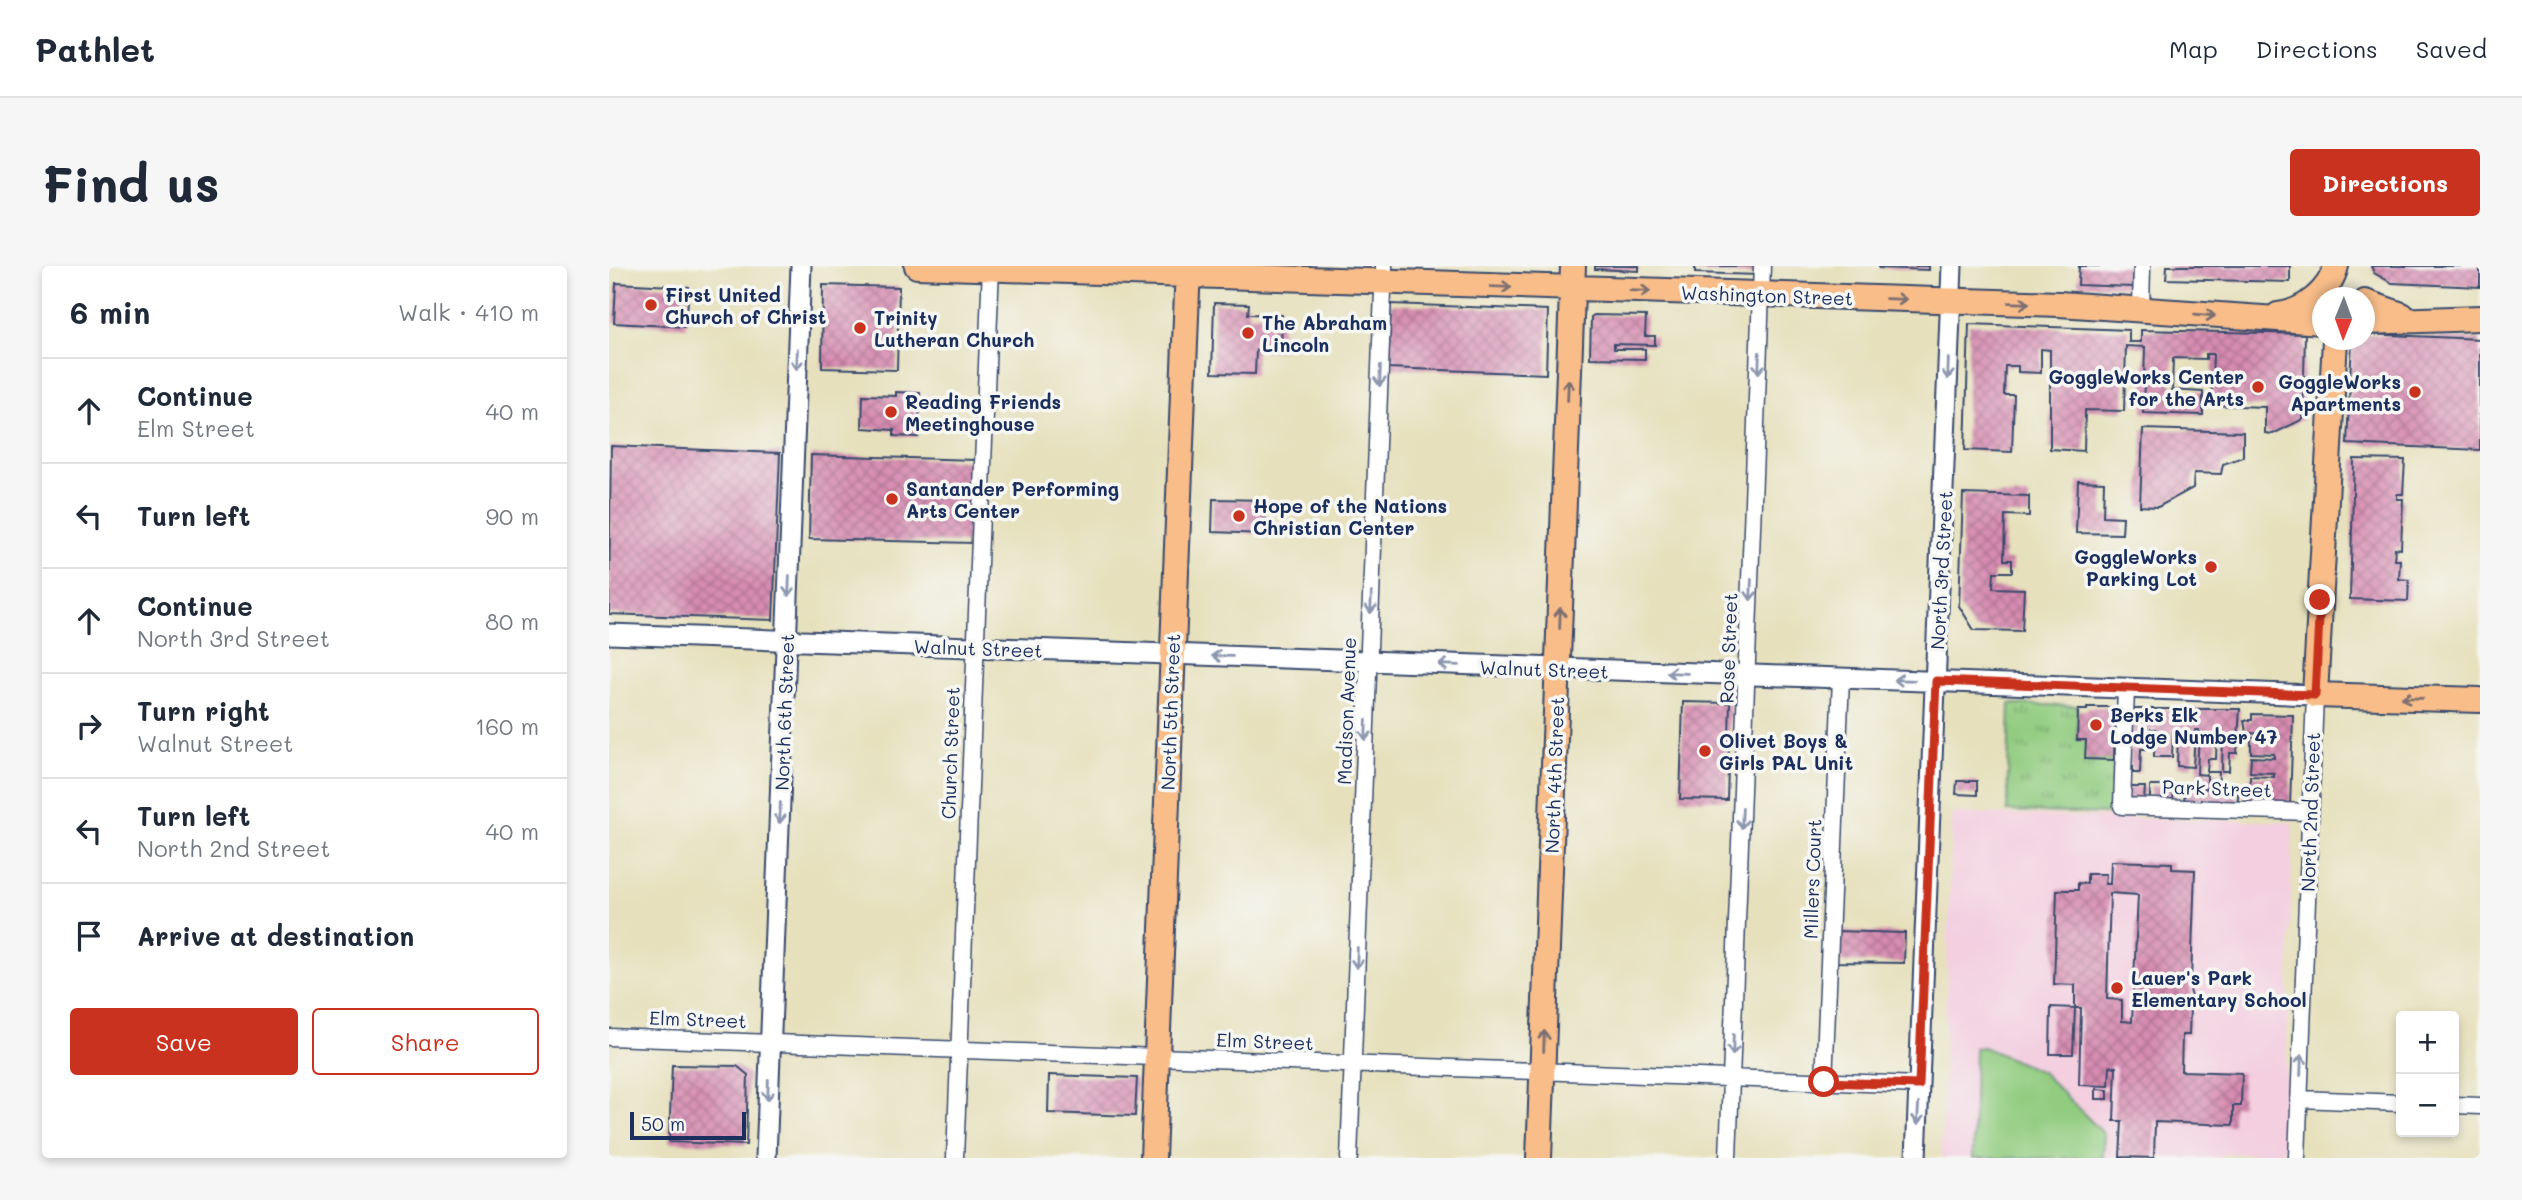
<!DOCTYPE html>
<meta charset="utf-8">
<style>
:root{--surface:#fff;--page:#f6f6f7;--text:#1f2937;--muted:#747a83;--line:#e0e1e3;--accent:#c8321e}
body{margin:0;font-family:Mali,sans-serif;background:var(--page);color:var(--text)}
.controls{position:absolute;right:21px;bottom:21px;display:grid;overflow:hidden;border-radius:7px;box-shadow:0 4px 10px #0003}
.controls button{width:63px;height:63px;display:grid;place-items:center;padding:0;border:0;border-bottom:2px solid var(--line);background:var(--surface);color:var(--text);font:35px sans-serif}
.compass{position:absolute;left:1703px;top:21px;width:63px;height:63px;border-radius:50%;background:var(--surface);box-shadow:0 4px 10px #0003;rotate:181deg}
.scale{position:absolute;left:21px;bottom:18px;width:116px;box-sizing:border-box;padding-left:7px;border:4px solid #1b2f5e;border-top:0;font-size:19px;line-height:24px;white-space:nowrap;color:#1b2f5e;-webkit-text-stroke:5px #f6f6f2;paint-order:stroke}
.stop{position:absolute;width:21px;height:21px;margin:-16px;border:5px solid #c8321e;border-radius:50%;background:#fff}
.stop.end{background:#c8321e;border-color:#fff;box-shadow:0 2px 7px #0008}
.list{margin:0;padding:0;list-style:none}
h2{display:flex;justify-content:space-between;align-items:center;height:91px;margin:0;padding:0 28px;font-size:30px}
h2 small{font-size:23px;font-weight:400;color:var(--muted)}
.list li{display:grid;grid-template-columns:46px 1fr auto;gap:21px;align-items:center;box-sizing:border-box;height:105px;padding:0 28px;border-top:2px solid var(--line)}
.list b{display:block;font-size:26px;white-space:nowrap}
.list p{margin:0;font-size:23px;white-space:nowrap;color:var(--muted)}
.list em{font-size:23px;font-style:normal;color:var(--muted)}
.actions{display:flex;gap:14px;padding:21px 28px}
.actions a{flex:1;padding:16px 0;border:2px solid var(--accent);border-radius:7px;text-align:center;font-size:24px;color:var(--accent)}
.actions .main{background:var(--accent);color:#fff}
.icon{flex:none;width:38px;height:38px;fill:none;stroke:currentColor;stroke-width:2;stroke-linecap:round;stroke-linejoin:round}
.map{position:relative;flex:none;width:1871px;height:892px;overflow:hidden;border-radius:7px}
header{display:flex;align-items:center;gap:42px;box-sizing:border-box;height:98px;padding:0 35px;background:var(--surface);border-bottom:2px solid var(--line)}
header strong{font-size:33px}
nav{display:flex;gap:38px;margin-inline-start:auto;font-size:24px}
.intro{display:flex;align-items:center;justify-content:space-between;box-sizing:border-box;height:168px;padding:0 42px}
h1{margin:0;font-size:49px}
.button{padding:18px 32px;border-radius:7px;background:var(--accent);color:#fff;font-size:24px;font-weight:700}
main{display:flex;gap:42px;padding:0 42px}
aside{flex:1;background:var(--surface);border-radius:7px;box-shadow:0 4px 10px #0003}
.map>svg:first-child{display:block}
.built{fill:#f3cfe0}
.grass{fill:url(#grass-tufts);stroke:#567e6f;stroke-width:2}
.green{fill:#92cc80;stroke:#567e6f;stroke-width:2}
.building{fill:url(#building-cross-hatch);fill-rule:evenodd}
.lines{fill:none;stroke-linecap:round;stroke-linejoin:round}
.minor-casing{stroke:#394a6c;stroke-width:19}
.tertiary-casing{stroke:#394a6c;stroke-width:23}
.primary-casing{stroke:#394a6c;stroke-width:28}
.minor{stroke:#fff;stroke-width:16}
.tertiary{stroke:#fff;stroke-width:19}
.primary{stroke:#f8bd89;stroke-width:24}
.oneway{stroke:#7e6f71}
.oneway2{stroke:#8d97ae}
.route{stroke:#c8321e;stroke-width:9}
.poi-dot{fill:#c8321e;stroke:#f6f6f2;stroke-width:2.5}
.labels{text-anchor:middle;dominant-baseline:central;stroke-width:7;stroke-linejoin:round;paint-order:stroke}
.poi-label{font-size:19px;font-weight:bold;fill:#1b2f5e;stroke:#f6f6f2;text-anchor:start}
.street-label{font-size:19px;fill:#1b2f5e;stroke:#f6f6f2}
</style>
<header>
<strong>Pathlet</strong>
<nav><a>Map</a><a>Directions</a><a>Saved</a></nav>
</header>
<div class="intro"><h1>Find us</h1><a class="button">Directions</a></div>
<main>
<aside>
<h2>6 min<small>Walk · 410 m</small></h2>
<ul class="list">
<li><svg class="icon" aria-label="ahead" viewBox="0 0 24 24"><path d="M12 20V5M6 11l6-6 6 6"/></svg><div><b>Continue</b><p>Elm Street</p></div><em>40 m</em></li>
<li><svg class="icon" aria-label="left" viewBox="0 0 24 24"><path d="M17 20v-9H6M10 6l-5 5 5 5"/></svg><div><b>Turn left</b></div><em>90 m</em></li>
<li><svg class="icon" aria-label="ahead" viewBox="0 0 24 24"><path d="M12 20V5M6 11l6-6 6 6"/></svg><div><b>Continue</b><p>North 3rd Street</p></div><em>80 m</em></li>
<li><svg class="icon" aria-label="right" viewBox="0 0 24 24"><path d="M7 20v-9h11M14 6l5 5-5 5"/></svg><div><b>Turn right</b><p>Walnut Street</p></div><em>160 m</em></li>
<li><svg class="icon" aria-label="left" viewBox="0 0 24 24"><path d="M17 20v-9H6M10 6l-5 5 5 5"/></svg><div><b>Turn left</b><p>North 2nd Street</p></div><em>40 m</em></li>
<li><svg class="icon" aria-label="arrive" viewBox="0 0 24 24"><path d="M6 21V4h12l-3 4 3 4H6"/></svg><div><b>Arrive at destination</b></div></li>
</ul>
<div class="actions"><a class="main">Save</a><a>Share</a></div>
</aside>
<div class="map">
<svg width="1871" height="892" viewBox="0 0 1871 892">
<defs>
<pattern id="grass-tufts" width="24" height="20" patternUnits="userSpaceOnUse" patternTransform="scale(1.75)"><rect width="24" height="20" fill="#92cc80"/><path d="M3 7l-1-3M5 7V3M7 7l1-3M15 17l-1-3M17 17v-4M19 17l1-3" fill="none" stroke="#76a66c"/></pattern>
<pattern id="building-cross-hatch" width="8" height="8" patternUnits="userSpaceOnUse" patternTransform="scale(1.75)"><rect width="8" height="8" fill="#d78cb1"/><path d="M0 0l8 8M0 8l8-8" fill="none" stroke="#ae7393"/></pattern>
</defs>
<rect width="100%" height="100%" fill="#f6f6f2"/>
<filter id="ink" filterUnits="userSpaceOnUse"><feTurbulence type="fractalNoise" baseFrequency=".0143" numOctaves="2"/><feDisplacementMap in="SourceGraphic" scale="14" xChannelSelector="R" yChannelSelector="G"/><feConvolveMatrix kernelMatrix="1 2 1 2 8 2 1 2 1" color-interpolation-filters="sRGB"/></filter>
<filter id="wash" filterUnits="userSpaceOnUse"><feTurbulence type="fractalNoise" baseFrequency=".00686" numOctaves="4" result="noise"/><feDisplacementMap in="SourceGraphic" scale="28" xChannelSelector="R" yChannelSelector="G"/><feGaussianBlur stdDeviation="1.57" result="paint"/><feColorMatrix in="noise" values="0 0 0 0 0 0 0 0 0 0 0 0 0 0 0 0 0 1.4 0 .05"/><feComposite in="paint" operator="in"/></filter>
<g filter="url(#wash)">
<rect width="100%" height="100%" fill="#e6e0bc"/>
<!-- built -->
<path class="built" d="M1343,547L1684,556L1675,888H1616L1607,892H1332Z"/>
<!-- grass -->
<path class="grass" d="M1401,438L1469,440L1468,474H1477V493L1505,494L1503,548L1398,545Z"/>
<!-- green -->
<path class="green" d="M1374,781L1433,806L1495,868L1494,892H1364L1366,782Z"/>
<g id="blocks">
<!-- building -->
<path class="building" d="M986,0H1030V5L986,3Z
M1086,0H1149V9L1086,7Z
M1270,0H1320V4L1270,2Z
M1470,0H1525L1524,21L1469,19Z
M1558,0H1681V16L1557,13Z
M1762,0H1871V21L1783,17L1765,7Z
M7,17L80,21L77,61L5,57Z
M214,19L290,21L288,104L213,102Z
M605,37L640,38L639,48L673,49L672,85L647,84L646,108L603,107Z
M782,38L939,44L937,108L779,102Z
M985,49L1037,50L1036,70H1046V79L1005,78V83H1036V93L981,92L982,51Z
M1360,58L1520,64V76H1532V64L1696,68L1694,153L1664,168L1656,167V141L1602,139L1604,88H1597V93L1564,92L1563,124L1594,126V149L1534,147L1536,81L1517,80L1515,145L1476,144L1475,185L1441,183V84L1432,83V107L1409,106V100H1396L1395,129H1405L1403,186L1356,184Z
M1756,68L1871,73V184L1738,178L1743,74H1756Z
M287,126L311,127L309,171L285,170V164L253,162L254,129L287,130Z
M1534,163L1634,166V191L1614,198L1612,208L1585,207L1584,222L1549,241L1531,240Z
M2,180L171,187L164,354L0,348Z
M202,189L366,194L364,277L200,273Z
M1745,193L1796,194L1794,228H1788V233H1794L1792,283L1786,282L1785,294H1791L1790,313L1800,314L1799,335L1741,333Z
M1469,215L1495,216L1494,250L1514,251L1513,268L1467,267Z
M1354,228L1420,230V250L1396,249L1395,294H1403V306H1385L1384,322L1415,323L1413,365L1365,364L1350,340Z
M604,233L657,234L656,268L603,266Z
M1074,436L1121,437L1118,534L1071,533Z
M1478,441H1506L1505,494L1476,493L1477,474H1468L1469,444H1478Z
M1522,443H1631L1628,487H1621L1620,505H1613L1614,466L1608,465L1607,493H1599L1598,506H1610L1609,523H1629V538L1575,537L1576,517L1598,523V509L1588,508L1590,464H1586L1584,501L1568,500L1569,464L1564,463L1563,491H1545L1546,463H1542L1541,483H1532L1531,507H1524V501H1521Z
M1643,448L1684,449L1681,541L1639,540V529H1632L1633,520L1641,521V510L1665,511V507L1641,506L1642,491L1665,492V488L1642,487V471L1666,472V468L1637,467L1635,454H1643Z
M1348,515H1368V529L1347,528Z
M1553,518H1565L1564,536L1541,535V520H1553Z
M1519,521H1536L1535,535H1518Z
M1502,595L1563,597V603L1586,604L1580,769H1573L1572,805L1633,807L1632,840H1624V859L1546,856L1545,892L1511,891L1513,855H1505L1507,801L1501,800L1500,820L1470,819L1472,742H1466L1464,788H1441L1442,741L1466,742V719L1445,718L1448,624H1469V617L1478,618V608H1497L1496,618H1501ZM1501,627L1529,629L1523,756L1513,755V734L1498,733Z
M1226,665L1296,667L1295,697L1226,696Z
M63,799L128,800L139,809L137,879L60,876Z
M440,809L528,812L526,850L439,847Z
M1487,823L1499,824V833H1487Z"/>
</g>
</g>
<g filter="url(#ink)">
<use href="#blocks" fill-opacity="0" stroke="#394a6c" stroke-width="2"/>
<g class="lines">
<defs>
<path id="minor" d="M1532,43L1533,0
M1517,422L1513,540L1701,546
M0,771L1310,819
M1215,816L1232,412
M1690,833L1792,837
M1845,839L1871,840
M346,892L382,0
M740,892L775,0
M1119,892L1153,0
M1688,892L1706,429"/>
<path id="tertiary" d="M0,368L1706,429
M157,892L192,0
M1307,892L1343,0"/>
<path id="primary" d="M308,0L1450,38L1714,56
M1756,36L1793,49
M1669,49C1695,46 1721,25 1727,0
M1756,56L1871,52
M1726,74L1706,429L1871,434
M544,892L579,0
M930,892L964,0"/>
</defs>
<!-- minor casing -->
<use href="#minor" class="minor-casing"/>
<!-- tertiary casing -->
<use href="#tertiary" class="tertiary-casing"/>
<!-- primary casing -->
<use href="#primary" class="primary-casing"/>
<!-- minor -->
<use href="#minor" class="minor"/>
<!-- tertiary -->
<use href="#tertiary" class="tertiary"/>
<!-- primary -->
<use href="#primary" class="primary"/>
</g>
<!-- one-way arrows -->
<defs><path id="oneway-shaft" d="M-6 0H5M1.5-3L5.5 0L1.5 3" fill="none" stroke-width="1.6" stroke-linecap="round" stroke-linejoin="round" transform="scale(1.75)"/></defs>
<g class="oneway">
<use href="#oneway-shaft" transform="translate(892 21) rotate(2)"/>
<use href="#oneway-shaft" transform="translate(1031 25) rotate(2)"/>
<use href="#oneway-shaft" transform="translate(1287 33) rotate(2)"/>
<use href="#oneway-shaft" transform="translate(1410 37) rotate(2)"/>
<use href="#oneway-shaft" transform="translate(1596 49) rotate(5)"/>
<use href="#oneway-shaft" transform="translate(959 124) rotate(-88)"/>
<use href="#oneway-shaft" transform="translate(951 352) rotate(-88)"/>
<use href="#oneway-shaft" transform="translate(1803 432) rotate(-178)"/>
<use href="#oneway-shaft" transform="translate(935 775) rotate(-88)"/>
</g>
<g class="oneway2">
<use href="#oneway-shaft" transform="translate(188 93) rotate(92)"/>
<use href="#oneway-shaft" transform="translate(1150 97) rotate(92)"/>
<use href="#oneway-shaft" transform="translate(1339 103) rotate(92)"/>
<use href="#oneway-shaft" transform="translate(771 110) rotate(92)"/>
<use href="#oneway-shaft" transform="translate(180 320) rotate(92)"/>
<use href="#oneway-shaft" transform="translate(1142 324) rotate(92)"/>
<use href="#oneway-shaft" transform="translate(762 337) rotate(92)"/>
<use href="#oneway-shaft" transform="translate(613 390) rotate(-178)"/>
<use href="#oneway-shaft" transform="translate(840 399) rotate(-178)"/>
<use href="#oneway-shaft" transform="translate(1068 407) rotate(-178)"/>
<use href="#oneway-shaft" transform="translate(1295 414) rotate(-178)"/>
<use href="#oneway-shaft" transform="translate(757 464) rotate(92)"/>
<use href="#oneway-shaft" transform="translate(171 547) rotate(92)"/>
<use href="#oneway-shaft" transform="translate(1133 552) rotate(92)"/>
<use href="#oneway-shaft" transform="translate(748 692) rotate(92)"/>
<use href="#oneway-shaft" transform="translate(1124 779) rotate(92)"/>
<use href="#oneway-shaft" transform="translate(1692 799) rotate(-88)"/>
<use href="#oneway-shaft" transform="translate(159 824) rotate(92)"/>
<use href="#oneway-shaft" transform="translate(1309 848) rotate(93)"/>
</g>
</g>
<g class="lines" filter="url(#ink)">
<!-- route -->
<path class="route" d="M1215,816L1310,819L1327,415L1706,429L1711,334"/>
</g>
<!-- markers -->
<g class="poi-dot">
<circle cx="42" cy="39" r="7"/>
<circle cx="251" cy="62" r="7"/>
<circle cx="639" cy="67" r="7"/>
<circle cx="1649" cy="121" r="7"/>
<circle cx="1806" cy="126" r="7"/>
<circle cx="282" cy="146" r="7"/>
<circle cx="283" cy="233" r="7"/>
<circle cx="630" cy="250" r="7"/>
<circle cx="1602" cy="301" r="7"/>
<circle cx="1487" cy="459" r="7"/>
<circle cx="1096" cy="485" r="7"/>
<circle cx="1508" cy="722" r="7"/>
</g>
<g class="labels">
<!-- poi labels -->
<g class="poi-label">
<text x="56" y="28">First United<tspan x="56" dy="22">Church of Christ</tspan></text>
<text x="265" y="51">Trinity<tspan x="265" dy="22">Lutheran Church</tspan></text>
<text x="653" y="56">The Abraham<tspan x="653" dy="22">Lincoln</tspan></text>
<text x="1635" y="110" text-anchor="end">GoggleWorks Center<tspan x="1635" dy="22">for the Arts</tspan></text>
<text x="1792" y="115" text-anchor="end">GoggleWorks<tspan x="1792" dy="22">Apartments</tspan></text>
<text x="296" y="135">Reading Friends<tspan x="296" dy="22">Meetinghouse</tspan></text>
<text x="297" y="222">Santander Performing<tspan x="297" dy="22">Arts Center</tspan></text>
<text x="644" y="239">Hope of the Nations<tspan x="644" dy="22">Christian Center</tspan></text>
<text x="1588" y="290" text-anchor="end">GoggleWorks<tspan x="1588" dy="22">Parking Lot</tspan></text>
<text x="1501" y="448">Berks Elk<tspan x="1501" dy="22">Lodge Number 47</tspan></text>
<text x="1110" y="474">Olivet Boys &amp;<tspan x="1110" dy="22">Girls PAL Unit</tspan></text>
<text x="1522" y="711">Lauer's Park<tspan x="1522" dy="22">Elementary School</tspan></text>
</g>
<!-- street labels -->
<g class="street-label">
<text transform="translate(1158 29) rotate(2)">Washington Street</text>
<text transform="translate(1332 304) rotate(-87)">North 3rd Street</text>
<text transform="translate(369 382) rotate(2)">Walnut Street</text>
<text transform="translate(1119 382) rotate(-88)">Rose Street</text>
<text transform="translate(935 403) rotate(2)">Walnut Street</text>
<text transform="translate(737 445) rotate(-88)">Madison Avenue</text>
<text transform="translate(175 446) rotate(-88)">North 6th Street</text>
<text transform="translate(561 446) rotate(-88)">North 5th Street</text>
<text transform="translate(341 487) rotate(-88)">Church Street</text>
<text transform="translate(945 509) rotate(-88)">North 4th Street</text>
<text transform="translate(1608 522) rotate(2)">Park Street</text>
<text transform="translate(1701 546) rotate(-88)">North 2nd Street</text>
<text transform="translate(1203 613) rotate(-88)">Millers Court</text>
<text transform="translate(89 753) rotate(2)">Elm Street</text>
<text transform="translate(656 775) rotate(2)">Elm Street</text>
</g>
</g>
</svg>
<div class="controls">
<button>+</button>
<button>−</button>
</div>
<svg class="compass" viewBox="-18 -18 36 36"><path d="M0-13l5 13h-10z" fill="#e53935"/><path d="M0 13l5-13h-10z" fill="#747a83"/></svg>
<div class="scale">50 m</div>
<div class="stop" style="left:1215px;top:816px"></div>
<div class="stop end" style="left:1711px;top:334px"></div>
</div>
</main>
